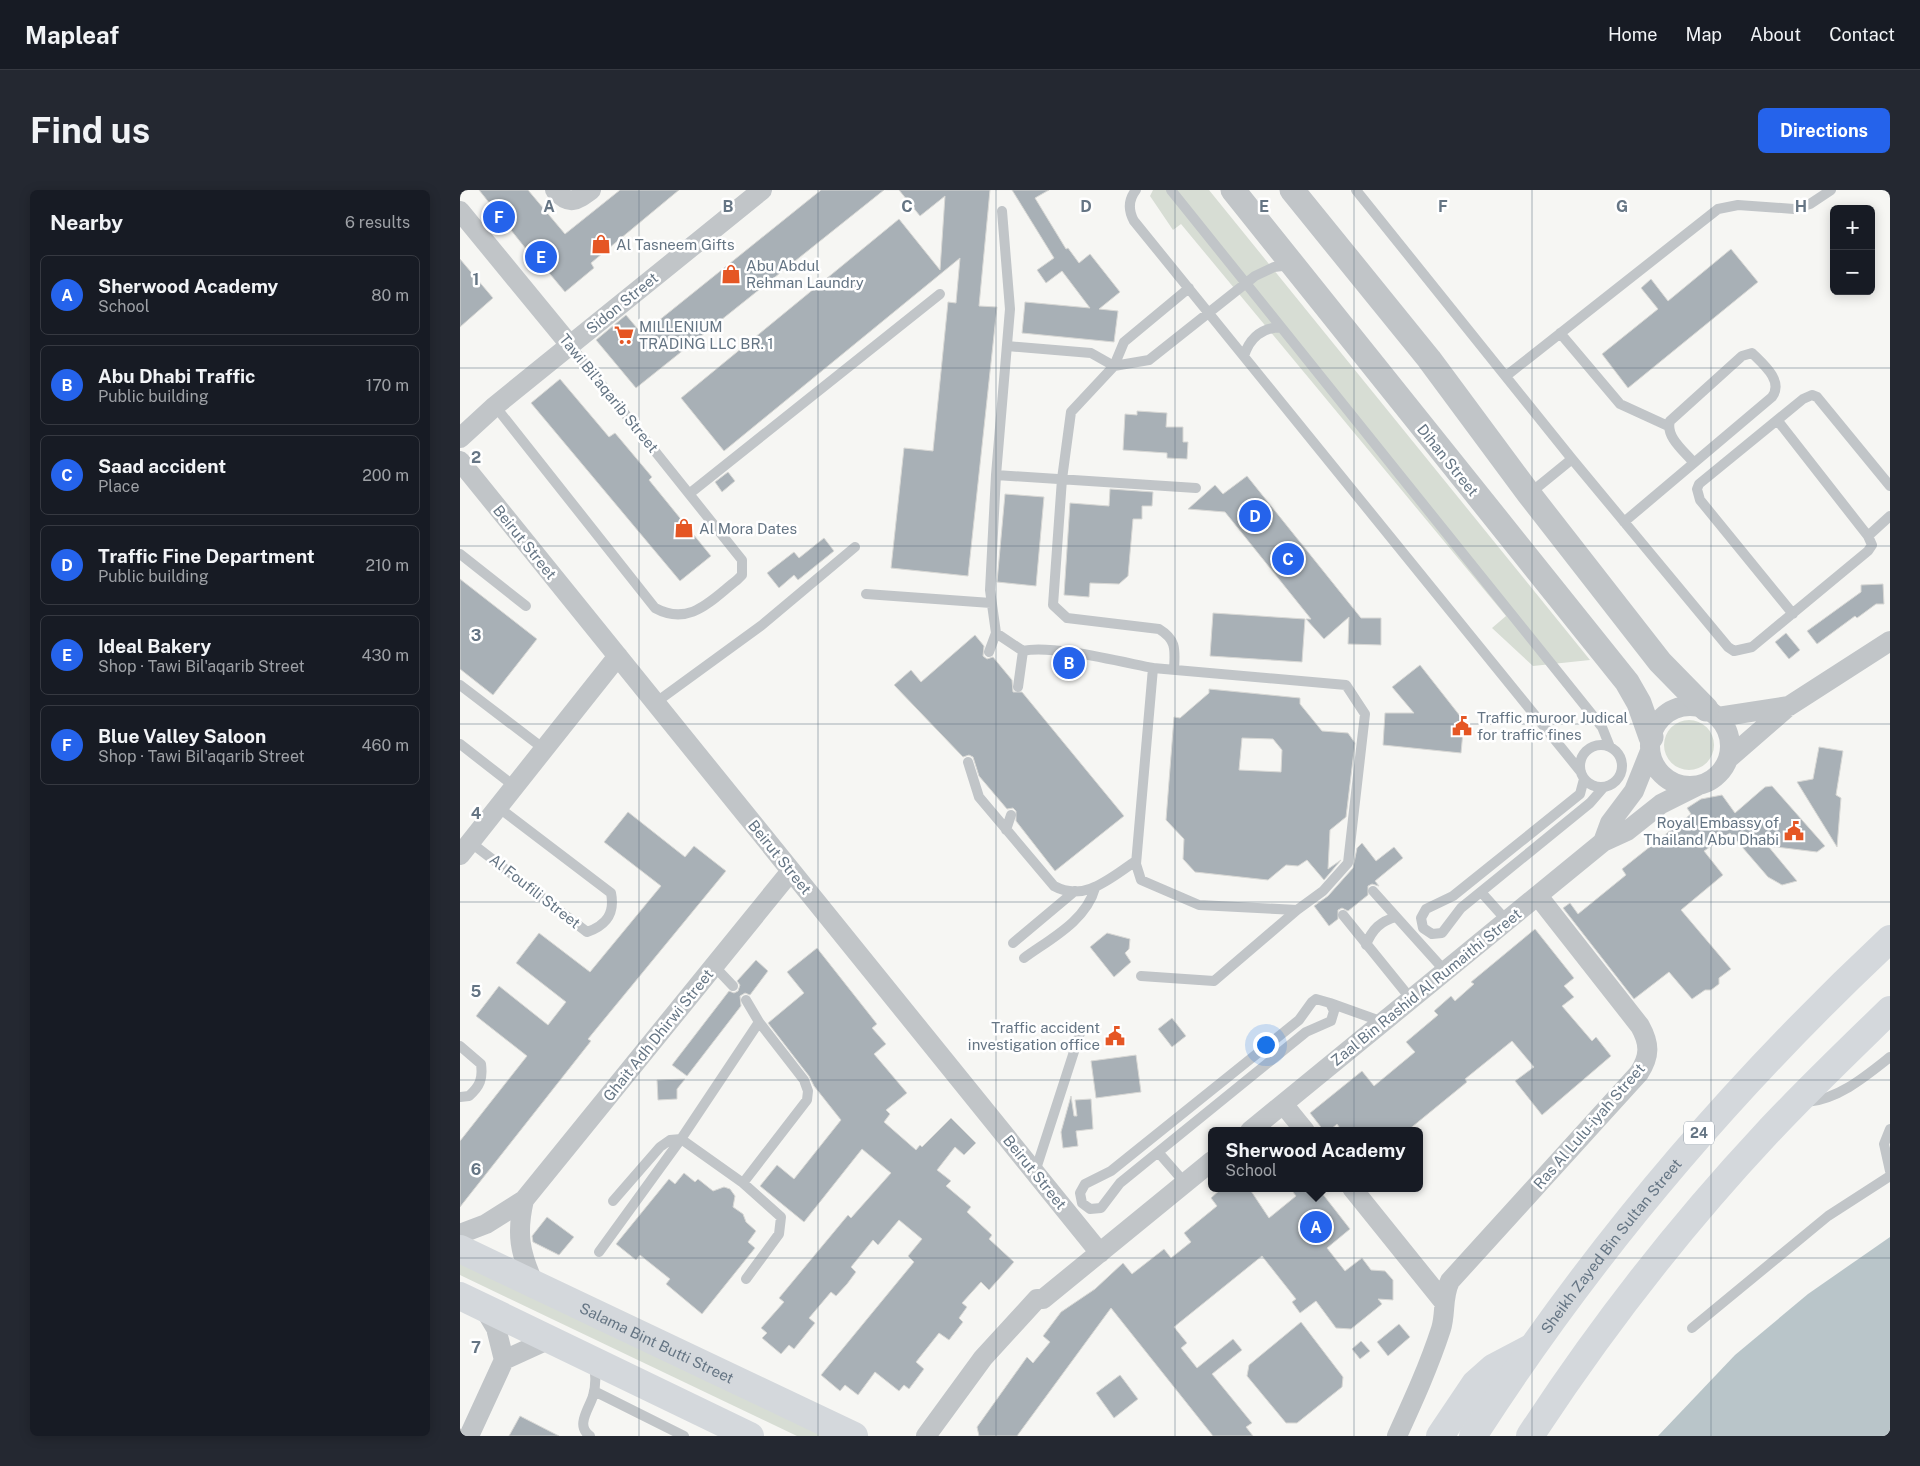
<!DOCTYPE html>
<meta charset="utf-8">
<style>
:root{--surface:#171b24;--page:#242831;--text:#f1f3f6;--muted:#9ea1a6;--line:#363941;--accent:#2563eb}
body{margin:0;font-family:"Public Sans",sans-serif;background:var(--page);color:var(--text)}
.controls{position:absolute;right:15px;top:15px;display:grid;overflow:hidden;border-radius:8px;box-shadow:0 2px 12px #0003}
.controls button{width:45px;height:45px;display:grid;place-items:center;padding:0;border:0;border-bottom:1px solid var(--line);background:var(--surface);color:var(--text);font:25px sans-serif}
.you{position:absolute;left:805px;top:854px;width:18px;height:18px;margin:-12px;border:4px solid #fff;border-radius:50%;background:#1a73e8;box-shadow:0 0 0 8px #1a73e833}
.badge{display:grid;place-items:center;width:32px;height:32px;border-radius:50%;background:var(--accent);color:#fff;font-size:16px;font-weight:700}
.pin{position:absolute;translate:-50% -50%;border:2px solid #fff;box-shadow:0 1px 5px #0006}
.popup{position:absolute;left:748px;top:937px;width:215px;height:65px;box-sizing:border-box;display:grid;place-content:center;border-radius:8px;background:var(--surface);filter:drop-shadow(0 1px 4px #0005);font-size:16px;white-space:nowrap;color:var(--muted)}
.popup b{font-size:19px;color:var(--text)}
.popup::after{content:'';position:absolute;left:50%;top:100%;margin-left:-10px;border:10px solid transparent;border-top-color:var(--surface)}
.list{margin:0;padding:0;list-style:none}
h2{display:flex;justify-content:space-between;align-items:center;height:65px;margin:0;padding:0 20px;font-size:21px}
h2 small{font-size:16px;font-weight:400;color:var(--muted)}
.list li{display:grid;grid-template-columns:32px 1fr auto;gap:15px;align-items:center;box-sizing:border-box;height:80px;margin:0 10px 10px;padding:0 10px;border:1px solid var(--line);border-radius:8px}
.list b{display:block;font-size:19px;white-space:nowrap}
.list p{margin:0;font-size:16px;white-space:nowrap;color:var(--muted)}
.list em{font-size:16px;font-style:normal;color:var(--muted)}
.map{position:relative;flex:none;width:1430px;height:1246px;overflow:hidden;border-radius:8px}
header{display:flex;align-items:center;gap:30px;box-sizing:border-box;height:70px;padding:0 25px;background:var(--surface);border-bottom:1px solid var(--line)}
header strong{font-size:24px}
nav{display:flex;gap:28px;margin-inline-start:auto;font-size:18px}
.intro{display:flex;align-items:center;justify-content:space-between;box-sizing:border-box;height:120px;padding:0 30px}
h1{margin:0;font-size:35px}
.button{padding:12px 22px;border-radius:8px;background:var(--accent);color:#fff;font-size:18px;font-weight:700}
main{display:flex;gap:30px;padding:0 30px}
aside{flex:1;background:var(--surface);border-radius:8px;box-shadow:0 2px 12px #0003}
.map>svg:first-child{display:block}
.green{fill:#d7ddd4}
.water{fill:#b9c5c9}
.building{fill:#a8b0b6;stroke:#d8d8d5;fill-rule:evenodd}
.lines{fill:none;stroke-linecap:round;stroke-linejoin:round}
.service{stroke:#c1c5c8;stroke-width:10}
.minor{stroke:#c1c5c8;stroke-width:20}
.tertiary{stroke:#c1c5c8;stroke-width:25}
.secondary{stroke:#d4d8dc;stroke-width:28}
.trunk{stroke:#d4d8dc;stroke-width:28}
.grid{fill:none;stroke:#657584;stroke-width:1;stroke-opacity:0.55}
.labels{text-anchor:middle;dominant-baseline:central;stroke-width:5;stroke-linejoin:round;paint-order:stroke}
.shield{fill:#fff;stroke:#939ea9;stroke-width:1}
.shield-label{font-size:14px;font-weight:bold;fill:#657584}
.poi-label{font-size:15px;fill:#657584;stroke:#fff;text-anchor:start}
.street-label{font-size:15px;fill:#657584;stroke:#fff}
.grid-label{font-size:16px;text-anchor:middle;font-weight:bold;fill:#657584;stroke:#fff;stroke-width:5;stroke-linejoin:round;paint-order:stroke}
</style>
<header>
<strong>Mapleaf</strong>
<nav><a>Home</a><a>Map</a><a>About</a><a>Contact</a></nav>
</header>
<div class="intro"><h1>Find us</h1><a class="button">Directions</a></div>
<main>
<aside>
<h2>Nearby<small>6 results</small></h2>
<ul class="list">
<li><span class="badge">A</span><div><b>Sherwood Academy</b><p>School</p></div><em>80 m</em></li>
<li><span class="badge">B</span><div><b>Abu Dhabi Traffic</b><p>Public building</p></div><em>170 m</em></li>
<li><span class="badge">C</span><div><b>Saad accident</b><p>Place</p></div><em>200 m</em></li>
<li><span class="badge">D</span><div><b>Traffic Fine Department</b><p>Public building</p></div><em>210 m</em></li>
<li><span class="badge">E</span><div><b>Ideal Bakery</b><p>Shop · Tawi Bil'aqarib Street</p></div><em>430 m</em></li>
<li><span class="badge">F</span><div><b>Blue Valley Saloon</b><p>Shop · Tawi Bil'aqarib Street</p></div><em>460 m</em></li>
</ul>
</aside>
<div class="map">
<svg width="1430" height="1246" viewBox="0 0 1430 1246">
<rect width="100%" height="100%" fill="#f6f6f3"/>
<!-- green -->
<path class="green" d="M693,0H749L1130,470L1073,476L1032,438L1046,426L721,34L713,40L690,6Z
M1204 555a25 25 0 1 1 50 0a25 25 0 1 1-50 0Z
M0,1066L372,1246H337L0,1085Z"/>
<!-- water -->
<path class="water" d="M1430,1047V1246H1198L1275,1165L1348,1104Z"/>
<!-- building -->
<path class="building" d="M19,0H68L105,44L160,0H219L131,73L134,78L105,102L80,72L78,74Z
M361,0H424L176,198L136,150L166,125L182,144Z
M439,0H530L519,116L537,117L508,386L431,378L444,258L473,261L488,112L496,113L500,68L264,261L221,208L439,29L480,80L485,6L460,26Z
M552,0H589L575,8L606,59L608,58L619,73L630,64L660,102L639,119L658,121L654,152L562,143L565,112L630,118L602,81L586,93L577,80L594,68Z
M1271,59L1298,92L1168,198L1142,164L1198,119L1181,98L1191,89L1208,111Z
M0,69L33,108L0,137Z
M100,189L149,247L155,243L192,287L189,290L251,366L220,391L71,213Z
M677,221L707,223L706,237H723V252H728L727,269L707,268V263L663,260L665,224L677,225Z
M268,282L275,291L262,302L255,292Z
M787,286L901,428H921V455L888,454L889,427L864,449L846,429H851L765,322L728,319L755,295L763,304Z
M650,299L693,302L692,316H682V329H673L668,386L659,394L630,393L629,407L604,405L610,313L649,316Z
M545,304L584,307L576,396L537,392Z
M364,348L374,361L338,390L334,385L319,398L307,383L334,362L339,368Z
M0,389L77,449L33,505L0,479Z
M1423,394L1424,414H1416L1397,428L1395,426L1357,454L1347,441L1401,402V395Z
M753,423L845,429L842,472L750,466Z
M1326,443L1340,460L1329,469L1315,452Z
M515,445L524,456L523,466L527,469L533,467L552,490L553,502H562L664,626L595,681L556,631V621L553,618L547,619L519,586L513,567L509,565L503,567L434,495L451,480L461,492Z
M960,475L1004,531L1001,563L923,555L925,523H954L932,497Z
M749,499L840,508V514L862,541L888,543L895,553L886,627L870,640L868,679L881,670L864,690L847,670L838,676L826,675L808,690L735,682L723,669L724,649L706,630L714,527L720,528L749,503ZM782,548L813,549L822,560L821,582L779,580Z
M1359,557L1383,561L1376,605L1381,608L1377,657L1337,592L1353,589Z
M1312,596L1365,656L1357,662L1308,656L1337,691L1322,695L1308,687L1270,643L1244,661L1263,685L1221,720L1271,779L1259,788V794L1251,800H1245L1232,809L1209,782L1174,809L1103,718L1110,713L1118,724L1166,685L1162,679L1231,624L1227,618L1241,609L1262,605L1275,623L1305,597Z
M168,622L225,667L234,656L266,681L128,849L131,851L0,1017V951L67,866L16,826L39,796L88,835L106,812L56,773L79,743L130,782L201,696L144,652Z
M902,653L916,671L934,657L943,668L915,691L919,696L912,694L908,696V705L888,721L882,718L878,720V729L869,736L854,716L868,706L893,678L897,658Z
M1075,739L1114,788L1104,796L1114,807L1102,816L1132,851L1136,847L1151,866L1082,925L1055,891L1074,877L1052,851L1005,889L1007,892L947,941H882L877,934L869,941H864L850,923L902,881L914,896L955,862L946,852L978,825L974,821L991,806L995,811L1014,794L1011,792Z
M647,743L670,749L669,759L665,763L671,772L654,787L630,757Z
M357,758L417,834L412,838L426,854L414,864L447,903L426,920L430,924L424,932L456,960L460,955L462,957L491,928L516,953L504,965L495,957L477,980L491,991L486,996L511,1017L507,1022L532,1045L529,1049L554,1072L529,1100L521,1092L502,1113L507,1117L499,1128L503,1132L489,1150L479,1143L456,1172L464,1179L449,1199L444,1195L439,1201L415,1182L398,1205L385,1195L380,1201L361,1185L454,1072L448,1066L462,1049L439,1030L418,1055L413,1050L391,1077L396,1082L387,1094L376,1106L371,1102L349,1128L355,1133L334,1159L329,1155L321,1164L302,1148L307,1143L301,1138L324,1112L319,1108L388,1025L391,1028L431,983L402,959L344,1032L300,996L317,975L334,989L381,930L354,896L349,886L308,833L344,803L327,782Z
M296,770L308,781L290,805L285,803L280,806L281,816L227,886L212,875L269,801L274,803L278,801L280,795L277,791Z
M712,828L726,846L712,857L698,839Z
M676,865L681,902L636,908L631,871Z
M225,889L217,899V909L198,910L197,890Z
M611,906L614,926H617L615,910L631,909L633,939L616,941L618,956L603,958L601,942Z
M224,983L235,992L238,989L253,1001L264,997L270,999L275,1006L273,1017L283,1024L286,1032L296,1041L288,1052L295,1058L242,1124L206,1094L210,1089L180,1065L176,1070L156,1054L209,989L215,994Z
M762,998H789L809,1028L836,1006L830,998H858L890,1039L867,1058L885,1081L902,1068L911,1080L925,1081L933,1090V1110L918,1109L922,1114L891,1139L876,1138L856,1111L840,1123L832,1112L836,1109L802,1066L714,1137L727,1153L721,1158L737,1178L773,1149L782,1160L752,1184L792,1233L786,1237L793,1246H753L651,1118L557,1246H519L517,1237L567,1167L573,1173L590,1152L583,1146L601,1122L635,1099L663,1073L672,1084L704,1059L711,1068L731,1052L724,1043L757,1016L751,1008Z
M87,1027L114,1047L99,1065L73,1052L72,1046Z
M841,1132L883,1187L882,1197L837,1233H826L787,1186L789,1175Z
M939,1134L950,1147L928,1166L917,1152Z
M901,1151L910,1161L900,1169L892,1159Z
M660,1185L678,1209L654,1228L636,1203Z
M60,1226L99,1246H49Z"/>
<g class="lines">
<!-- service -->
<path class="service" d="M676,0C668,10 668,20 674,31L1121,582
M711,0L1142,537L1150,557
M896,0L1112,269L1268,457L1274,461L1292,457L1408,361L1412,355L1408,346L1318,231
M542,21L550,119L536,285L530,400L536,443L563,461C589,454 662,472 693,478L676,674L681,690L739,715L837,720L863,701L888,673L905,524L886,495L693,478
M729,98L664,152L654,176L689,170L795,86L814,77L831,75
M1100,143L1160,214L1208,236
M547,156L631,163L654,176L611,222L602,289L593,415L607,428L699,439C717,450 715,460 714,480
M784,166C790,147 802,138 821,137
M1046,186L1258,19L1278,15L1334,19L1350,14L1371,0
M35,216L195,418C230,437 251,410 277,390L282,385V370L110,155
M536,285L736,298
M229,304L480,104
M1069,304L1112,269
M1164,332L1312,207C1324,191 1303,174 1292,163L1282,166L1210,231C1205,247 1225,262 1234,273
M1408,346L1430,326
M0,364L66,416
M406,404L531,413
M1333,424L1240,310L1237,299L1239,294L1343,209L1352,205L1357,207L1430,296
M529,462L536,443
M0,495L84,559
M558,497L563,461
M195,513L302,435L395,357
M0,554L54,596
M1120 576a21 21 0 1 1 42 0a21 21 0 1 1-42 0Z
M508,572L519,607L594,696C625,713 651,687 676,671
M1124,589L1120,604L993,706L966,719L961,728L963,738L972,744L982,743L1001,718L1130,613L1143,598
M546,640L551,625
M10,652L127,742C147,735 155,723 151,703L38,617
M913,701L985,781
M1021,702L1047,731
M883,725L951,809
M553,753L615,701
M906,755C912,739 921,731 936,727
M564,768C590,749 626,731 635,698
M254,776L273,796
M681,786L754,791L837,720
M856,809L870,813L874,821L871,831L846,842L660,993L641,1018L630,1019L622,1013L620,1003L625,994L651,981L839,830L852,812Z
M870,813L923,832
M0,856L21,874C23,889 20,896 9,906L0,907
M1347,912C1379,909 1406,886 1430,867
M1430,939L1424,954L1430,981
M698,962L725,993
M575,982L621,840
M283,993L347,910L348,901L344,890L299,832L286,810
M153,1011L200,957L210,950L221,949L283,993L321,1027L319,1044L286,1089
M139,1062L221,949L299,832
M1232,1138L1368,1026L1430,986
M134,1201L224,1246
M130,1246C115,1236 129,1219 133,1206C136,1195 136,1183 133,1173"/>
<!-- minor -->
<path class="minor" d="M95,0C109,16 116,11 131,0
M0,21L110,155
M0,248L35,216L302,0
M0,271L640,1063
M1190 556a40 40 0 1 1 80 0a40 40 0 1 1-80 0Z
M1258,527L1329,516
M1268,569L1329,516L1430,451
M1143,652L1150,633L1174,601L1190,561
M0,665L158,466
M823,914L845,941
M790,941L1143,652L1167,641L1201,614L1237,596
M892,998L983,1111
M64,1010C56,1044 60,1063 74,1094
M0,1044L26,1034L64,1010L331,681
M24,1118L36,1138L44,1170
M9,1246L44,1170L90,1149
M466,1246L523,1168L577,1109H583L752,971
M937,1246C953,1211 969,1176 981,1139C986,1123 982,1107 990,1091L1179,883C1190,866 1190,854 1180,836L1078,706"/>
<!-- tertiary -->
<path class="tertiary" d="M773,0L1167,492L1179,513L1191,547
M832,0L969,169L1069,304L1200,472L1246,519"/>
<!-- secondary -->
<g class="secondary">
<path id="s1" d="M0,1059L394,1246"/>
<path d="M0,1106L290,1246"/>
<path d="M980,1246L1015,1194L1033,1178L1071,1158"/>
</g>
<!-- trunk -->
<g class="trunk">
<path id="s2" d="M1013,1246C1131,1062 1271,898 1430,749"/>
<path d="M1070,1246C1140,1139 1219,1037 1306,944C1346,901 1388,861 1430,820"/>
</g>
</g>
<!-- grid -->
<path class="grid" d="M179,0V1246M358,0V1246M536,0V1246M715,0V1246M894,0V1246M1072,0V1246M1251,0V1246M0,178H1430M0,356H1430M0,534H1430M0,712H1430M0,890H1430M0,1068H1430"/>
<!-- icons -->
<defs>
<symbol id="shop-bare" viewBox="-9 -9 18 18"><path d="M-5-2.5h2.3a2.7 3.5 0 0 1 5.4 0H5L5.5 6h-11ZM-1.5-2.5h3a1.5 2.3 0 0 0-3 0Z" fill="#e55624" stroke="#fff" stroke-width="2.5" paint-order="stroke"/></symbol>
<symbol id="supermarket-bare" viewBox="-9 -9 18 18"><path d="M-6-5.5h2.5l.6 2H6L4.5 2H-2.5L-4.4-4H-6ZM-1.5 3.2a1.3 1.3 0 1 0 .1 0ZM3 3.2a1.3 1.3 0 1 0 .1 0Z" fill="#e55624" stroke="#fff" stroke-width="2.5" paint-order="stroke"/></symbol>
<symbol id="civic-bare" viewBox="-9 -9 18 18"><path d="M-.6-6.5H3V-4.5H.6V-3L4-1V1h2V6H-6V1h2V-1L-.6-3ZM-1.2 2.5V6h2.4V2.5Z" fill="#e55624" stroke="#fff" stroke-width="2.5" paint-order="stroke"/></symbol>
</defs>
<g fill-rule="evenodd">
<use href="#shop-bare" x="127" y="40" width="28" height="28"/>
<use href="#shop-bare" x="257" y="70" width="28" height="28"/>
<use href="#supermarket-bare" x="150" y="131" width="28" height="28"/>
<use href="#shop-bare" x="210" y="324" width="28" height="28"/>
<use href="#civic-bare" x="988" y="522" width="28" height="28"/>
<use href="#civic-bare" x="1320" y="627" width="28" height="28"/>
<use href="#civic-bare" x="641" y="832" width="28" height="28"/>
</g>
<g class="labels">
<!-- shield labels -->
<rect class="shield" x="1224" y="931.5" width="30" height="23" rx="4"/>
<g class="shield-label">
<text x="1239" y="943">24</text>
</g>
<!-- poi labels -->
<g class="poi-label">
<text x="156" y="54">Al Tasneem Gifts</text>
<text x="286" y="75">Abu Abdul<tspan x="286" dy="17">Rehman Laundry</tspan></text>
<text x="179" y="136">MILLENIUM<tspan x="179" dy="17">TRADING LLC BR. 1</tspan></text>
<text x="239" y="338">Al Mora Dates</text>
<text x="1017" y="527">Traffic muroor Judical<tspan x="1017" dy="17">for traffic fines</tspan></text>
<text x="1319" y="632" text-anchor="end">Royal Embassy of<tspan x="1319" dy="17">Thailand Abu Dhabi</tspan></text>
<text x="640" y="837" text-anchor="end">Traffic accident<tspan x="640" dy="17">investigation office</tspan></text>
</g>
<!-- street labels -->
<g class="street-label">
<text transform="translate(162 113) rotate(-39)">Sidon Street</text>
<text transform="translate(149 203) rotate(51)">Tawi Bil'aqarib Street</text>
<text transform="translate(988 270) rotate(51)">Dihan Street</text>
<text transform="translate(65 352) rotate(51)">Beirut Street</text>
<text transform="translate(320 667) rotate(51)">Beirut Street</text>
<text transform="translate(75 701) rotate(38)">Al Foufili Street</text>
<text transform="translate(966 797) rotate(-39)">Zaal Bin Rashid Al Rumaithi Street</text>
<text transform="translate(198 845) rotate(-51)">Ghait Adh Dhirwi Street</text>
<text transform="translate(1129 936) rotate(-49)">Ras Al Lulu-iyah Street</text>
<text transform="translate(575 982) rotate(51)">Beirut Street</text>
<text stroke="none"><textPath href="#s2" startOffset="235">Sheikh Zayed Bin Sultan Street</textPath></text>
<text stroke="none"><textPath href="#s1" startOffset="218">Salama Bint Butti Street</textPath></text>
</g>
</g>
<g class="grid-label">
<text x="89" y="22">A</text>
<text x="268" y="22">B</text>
<text x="447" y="22">C</text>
<text x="626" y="22">D</text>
<text x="804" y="22">E</text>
<text x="983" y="22">F</text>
<text x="1162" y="22">G</text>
<text x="1341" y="22">H</text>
<text x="16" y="95">1</text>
<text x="16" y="273">2</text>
<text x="16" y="451">3</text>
<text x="16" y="629">4</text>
<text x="16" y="807">5</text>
<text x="16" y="985">6</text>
<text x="16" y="1163">7</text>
</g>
</svg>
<div class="controls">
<button>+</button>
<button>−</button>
</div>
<div class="you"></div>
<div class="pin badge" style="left:856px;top:1037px">A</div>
<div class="popup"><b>Sherwood Academy</b>School</div>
<div class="pin badge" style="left:609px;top:473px">B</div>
<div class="pin badge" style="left:828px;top:369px">C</div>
<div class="pin badge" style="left:795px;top:326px">D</div>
<div class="pin badge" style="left:81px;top:67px">E</div>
<div class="pin badge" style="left:39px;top:27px">F</div>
</div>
</main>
